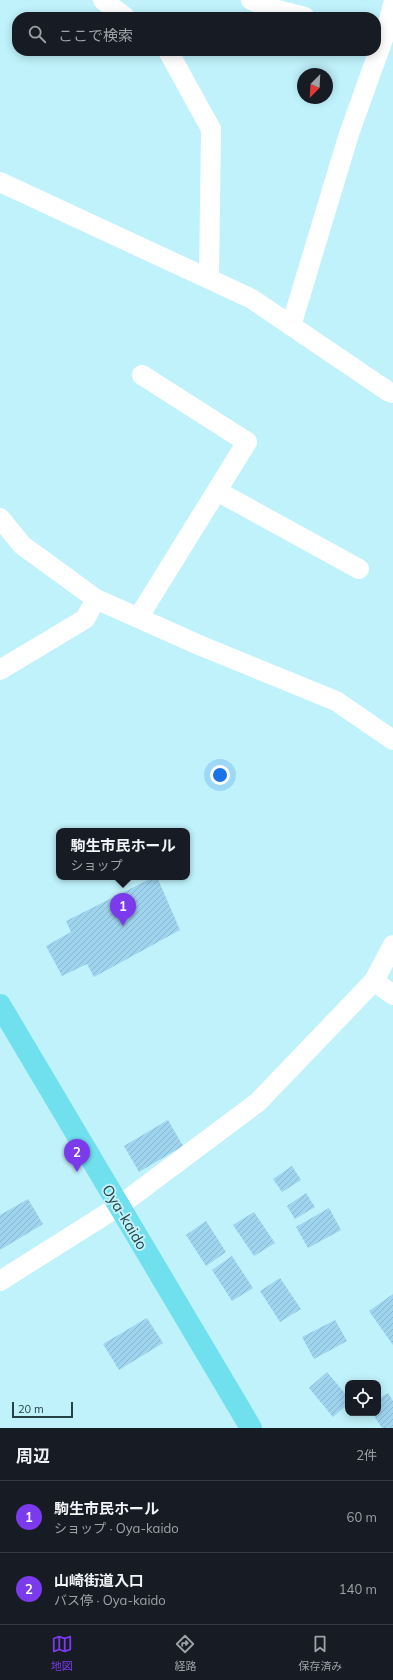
<!DOCTYPE html>
<html lang="ja">
<meta charset="utf-8">
<style>
:root{--surface:#171b24;--page:#20242c;--text:#f1f3f6;--muted:#9ea1a6;--line:#363941;--accent:#7c3aed}
body{margin:0;font-family:Mulish,"Noto Sans JP",sans-serif;background:var(--page);color:var(--text)}
.controls{position:absolute;right:12px;bottom:12px;display:grid;overflow:hidden;border-radius:8px;box-shadow:0 2px 10px #0003}
.controls button{width:36px;height:36px;display:grid;place-items:center;padding:0;border:0;border-bottom:1px solid var(--line);background:var(--surface);color:var(--text);font:20px sans-serif}
.compass{position:absolute;left:297px;top:68px;width:36px;height:36px;border-radius:50%;background:var(--surface);box-shadow:0 2px 10px #0003;rotate:204deg}
.scale{position:absolute;left:12px;bottom:10px;width:61px;box-sizing:border-box;padding-left:4px;border:2px solid #274247;border-top:0;font-size:11px;line-height:14px;white-space:nowrap;color:#274247;-webkit-text-stroke:3px #bff2fb;paint-order:stroke}
.you{position:absolute;left:220px;top:775px;width:14px;height:14px;margin:-10px;border:3px solid #fff;border-radius:50%;background:#1a73e8;box-shadow:0 0 0 6px #1a73e833}
.badge{display:grid;place-items:center;width:26px;height:26px;border-radius:50%;background:var(--accent);color:#fff;font-size:13px;font-weight:700}
.pin{position:absolute;translate:-50% -33px;filter:drop-shadow(0 1px 2px #0008)}
.pin::after{content:'';position:absolute;top:21px;width:14px;height:12px;background:inherit;clip-path:polygon(0 0,100% 0,50% 100%)}
.popup{position:absolute;left:56px;top:828px;width:134px;height:52px;box-sizing:border-box;display:grid;place-content:center;border-radius:8px;background:var(--surface);filter:drop-shadow(0 1px 3px #0005);font-size:13px;white-space:nowrap;color:var(--muted)}
.popup b{font-size:15px;color:var(--text)}
.popup::after{content:'';position:absolute;left:50%;top:100%;margin-left:-8px;border:8px solid transparent;border-top-color:var(--surface)}
.list{margin:0;padding:0;list-style:none}
h2{display:flex;justify-content:space-between;align-items:center;height:52px;margin:0;padding:0 16px;font-size:17px}
h2 small{font-size:13px;font-weight:400;color:var(--muted)}
.list li{display:grid;grid-template-columns:26px 1fr auto;gap:12px;align-items:center;box-sizing:border-box;height:72px;padding:0 16px;border-top:1px solid var(--line)}
.list b{display:block;font-size:15px;white-space:nowrap}
.list p{margin:0;font-size:13px;white-space:nowrap;color:var(--muted)}
.list em{font-size:13px;font-style:normal;color:var(--muted)}
.icon{flex:none;width:22px;height:22px;fill:none;stroke:currentColor;stroke-width:2;stroke-linecap:round;stroke-linejoin:round}
.map{position:relative;flex:none;width:393px;height:1428px;overflow:hidden}
.search{position:absolute;background:var(--surface);box-shadow:0 2px 10px #0003;left:12px;right:12px;top:12px;height:44px;display:flex;align-items:center;gap:10px;box-sizing:border-box;padding:0 14px;border-radius:16px;color:var(--muted);font-size:15px}
.sheet{height:196px;background:var(--surface)}
nav{display:flex;justify-content:space-around;align-items:center;box-sizing:border-box;height:56px;border-top:1px solid var(--line);background:var(--surface);font-size:11px;color:var(--muted)}
nav a{display:grid;justify-items:center;gap:2px}
nav .on{color:var(--accent)}
.map>svg:first-child{display:block}
.building{fill:url(#building-hatch)}
.lines{fill:none;stroke-linecap:round;stroke-linejoin:round}
.minor{stroke:#fff;stroke-width:20}
.major{stroke:#70e0ee;stroke-width:22}
.labels{text-anchor:middle;dominant-baseline:central;stroke-width:4;stroke-linejoin:round;paint-order:stroke}
.street-label{font-size:15px;fill:#274247;stroke:#bff2fb}
</style>
<div class="map">
<svg width="393" height="1428" viewBox="0 0 393 1428">
<defs>
<pattern id="building-hatch" width="6" height="6" patternUnits="userSpaceOnUse"><rect width="6" height="6" fill="#9fd4ef"/><path d="M-1 1l2-2M0 6l6-6M5 7l2-2" fill="none" stroke="#89b7ce"/></pattern>
</defs>
<rect width="100%" height="100%" fill="#bff2fb"/>
<!-- building -->
<path class="building" d="M154,877H157L180,930L94,977L87,964L62,976L46,946L71,932L66,921Z
M168,1120L183,1146L139,1172L124,1146Z
M292,1166L301,1180L282,1192L273,1179Z
M306,1193L315,1207L295,1219L287,1206Z
M28,1199L43,1224L0,1250V1215Z
M329,1208L341,1230L308,1248L296,1227Z
M254,1212L275,1243L254,1256L233,1225Z
M206,1221L226,1252L206,1266L186,1235Z
M232,1256L253,1288L232,1301L212,1270Z
M280,1278L301,1309L280,1322L260,1291Z
M393,1294V1345L369,1311Z
M147,1318L163,1343L119,1370L103,1344Z
M335,1320L347,1341L314,1359L302,1337Z
M327,1372L348,1397V1404L333,1417L309,1388Z
M388,1393L393,1401V1428H382L372,1413H378V1399Z"/>
<g class="lines">
<!-- minor -->
<path class="minor" d="M103,0L125,17
M251,0L274,9L305,17
M168,51L211,129L209,279
M0,182L252,299L389,392L393,393
M291,326L349,134L387,28L393,4
M217,491L359,569
M0,518L22,545L96,599L199,645L336,701L393,740
M138,618L247,442L142,375
M0,670L85,619L96,599
M374,981L393,995
M0,1281L119,1206L258,1102L374,981L393,945"/>
<!-- major -->
<path class="major" d="M0,1005L251,1428"/>
</g>
<g class="labels">
<!-- street labels -->
<g class="street-label">
<text transform="translate(125 1217) rotate(59)">Oya-kaido</text>
</g>
</g>
</svg>
<div class="controls">
<button><svg class="icon" aria-label="locate" viewBox="0 0 24 24"><circle cx="12" cy="12" r="6"/><path d="M12 2v4M12 18v4M2 12h4M18 12h4"/></svg></button>
</div>
<svg class="compass" viewBox="-18 -18 36 36"><path d="M0-13l5 13h-10z" fill="#e53935"/><path d="M0 13l5-13h-10z" fill="#9ea1a6"/></svg>
<div class="scale">20 m</div>
<div class="you"></div>
<div class="pin badge" style="left:123px;top:926px">1</div>
<div class="popup"><b>駒生市民ホール</b>ショップ</div>
<div class="pin badge" style="left:77px;top:1172px">2</div>
<div class="search"><svg class="icon" aria-label="search" viewBox="0 0 24 24"><circle cx="10" cy="10" r="6"/><path d="M15 15l6 6"/></svg>ここで検索</div>
</div>
<section class="sheet">
<h2>周辺<small>2件</small></h2>
<ul class="list">
<li><span class="badge">1</span><div><b>駒生市民ホール</b><p>ショップ · Oya-kaido</p></div><em>60 m</em></li>
<li><span class="badge">2</span><div><b>山崎街道入口</b><p>バス停 · Oya-kaido</p></div><em>140 m</em></li>
</ul>
</section>
<nav>
<a class="on"><svg class="icon" aria-label="map" viewBox="0 0 24 24"><path d="M3 6l6-2 6 2 6-2v14l-6 2-6-2-6 2zM9 4v14M15 6v14"/></svg>地図</a>
<a><svg class="icon" aria-label="directions" viewBox="0 0 24 24"><path d="M12 3l9 9-9 9-9-9zM9 14v-3h6M13 9l2 2-2 2"/></svg>経路</a>
<a><svg class="icon" aria-label="saved" viewBox="0 0 24 24"><path d="M7 4h10v16l-5-4-5 4z"/></svg>保存済み</a>
</nav>
